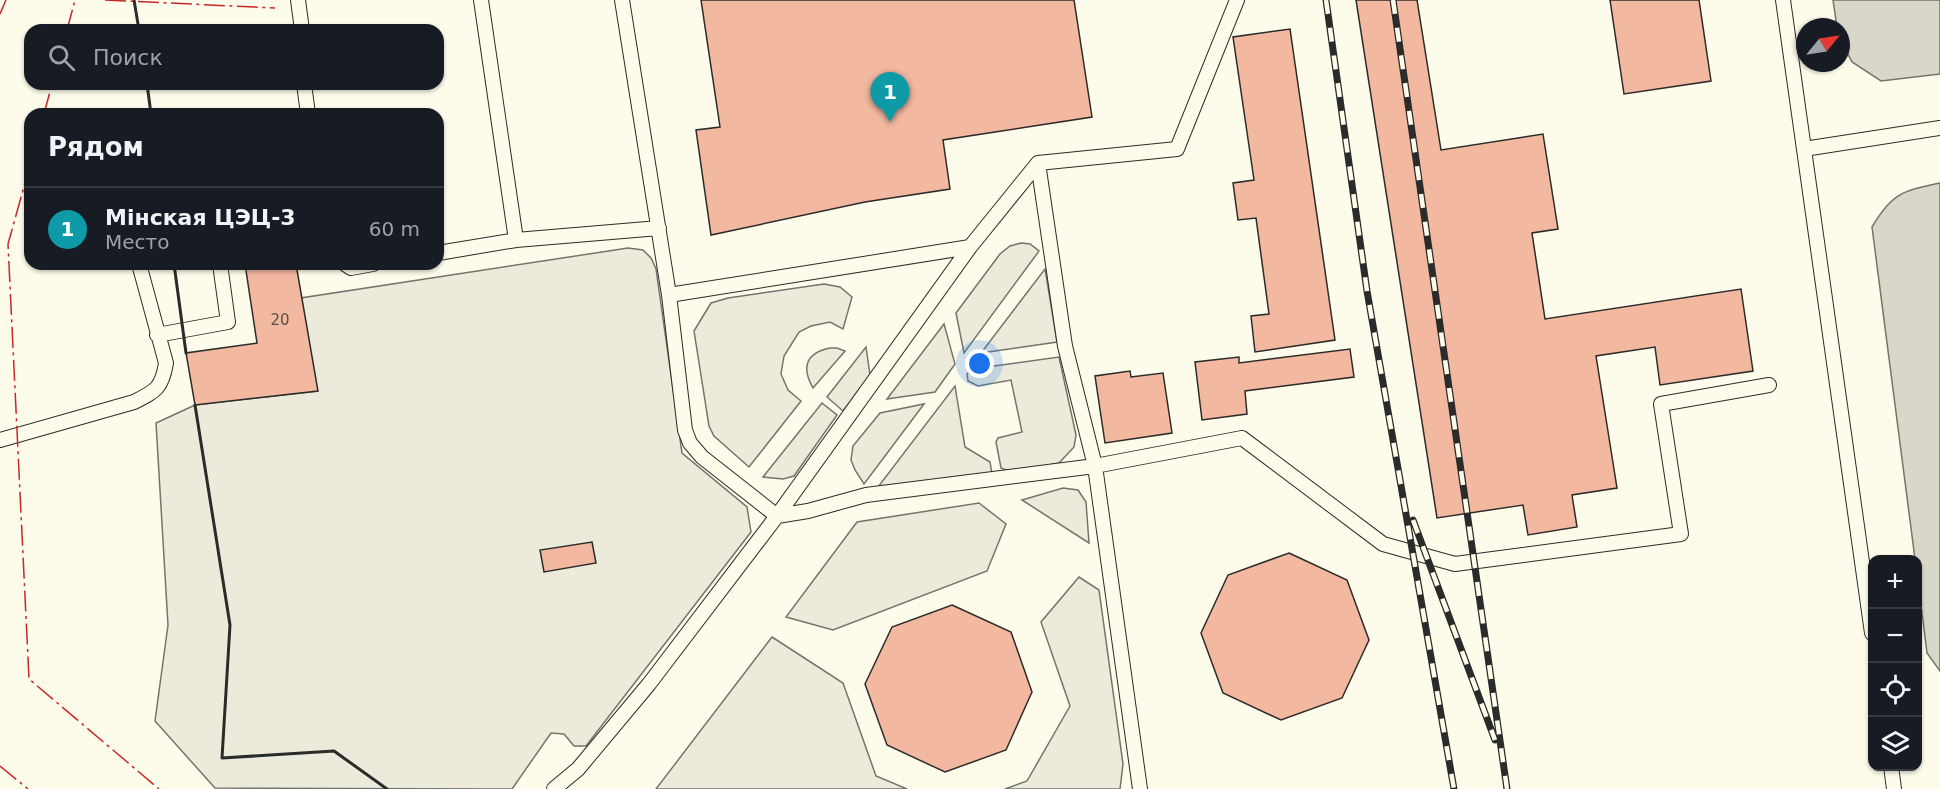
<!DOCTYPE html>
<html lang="ru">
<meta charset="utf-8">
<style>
:root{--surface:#171b24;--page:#20242c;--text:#f1f3f6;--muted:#9ea1a6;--line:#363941;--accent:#2563eb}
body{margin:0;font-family:"DejaVu Sans",sans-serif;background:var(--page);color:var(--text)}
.controls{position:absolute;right:18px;bottom:18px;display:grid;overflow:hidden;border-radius:12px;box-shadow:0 2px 4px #0004}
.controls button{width:54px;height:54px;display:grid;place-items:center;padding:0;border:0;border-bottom:2px solid var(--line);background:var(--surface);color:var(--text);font:30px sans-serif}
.compass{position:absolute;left:1796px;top:18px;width:54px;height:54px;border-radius:50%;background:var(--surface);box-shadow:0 2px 4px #0004;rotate:60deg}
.you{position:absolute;left:980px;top:364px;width:21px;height:21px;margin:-15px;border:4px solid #fff;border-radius:50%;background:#1a73e8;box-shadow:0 0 0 9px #1a73e833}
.badge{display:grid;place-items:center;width:39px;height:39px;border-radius:50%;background:var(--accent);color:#fff;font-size:20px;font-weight:700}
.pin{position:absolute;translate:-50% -50px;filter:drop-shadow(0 2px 3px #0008)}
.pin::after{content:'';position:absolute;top:32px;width:21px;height:18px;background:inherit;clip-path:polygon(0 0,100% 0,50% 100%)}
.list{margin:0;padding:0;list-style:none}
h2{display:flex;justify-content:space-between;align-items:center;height:78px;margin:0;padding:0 24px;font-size:26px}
h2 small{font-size:20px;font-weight:400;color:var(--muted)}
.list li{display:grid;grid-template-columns:39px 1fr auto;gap:18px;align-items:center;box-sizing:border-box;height:84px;padding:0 24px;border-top:2px solid var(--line)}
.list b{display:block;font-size:22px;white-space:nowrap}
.list p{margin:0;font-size:20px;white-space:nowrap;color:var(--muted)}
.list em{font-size:20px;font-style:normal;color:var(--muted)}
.icon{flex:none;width:33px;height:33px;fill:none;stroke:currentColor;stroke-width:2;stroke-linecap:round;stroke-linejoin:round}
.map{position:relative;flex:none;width:1940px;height:789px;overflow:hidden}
.search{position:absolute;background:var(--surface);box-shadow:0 2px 4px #0004;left:24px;top:24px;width:420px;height:66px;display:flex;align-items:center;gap:15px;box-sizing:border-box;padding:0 21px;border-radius:18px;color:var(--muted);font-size:22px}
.panel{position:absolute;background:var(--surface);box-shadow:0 2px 4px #0004;left:24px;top:108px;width:420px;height:162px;border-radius:18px}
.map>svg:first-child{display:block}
.green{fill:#ecebdb;stroke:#74746e;stroke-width:1.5}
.water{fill:#d8d7c9;stroke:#74746e;stroke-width:1.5}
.building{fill:#f2b8a0;stroke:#2b2b2b;stroke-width:1.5}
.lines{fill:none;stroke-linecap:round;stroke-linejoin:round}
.lane-casing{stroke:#2b2b2b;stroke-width:16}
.lane{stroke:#fdfbea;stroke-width:14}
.rail-casing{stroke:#2b2b2b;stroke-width:7}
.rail{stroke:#fdfbea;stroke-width:4.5;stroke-dasharray:14;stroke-linecap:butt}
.wall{stroke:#2b2b2b;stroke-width:3}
.power{stroke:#c62828;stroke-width:1.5;stroke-dasharray:21 4.5 3 4.5;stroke-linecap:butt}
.labels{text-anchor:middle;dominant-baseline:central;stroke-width:4.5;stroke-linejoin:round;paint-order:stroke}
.number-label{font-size:15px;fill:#5d4e48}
</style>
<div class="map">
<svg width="1940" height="789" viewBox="0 0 1940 789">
<rect width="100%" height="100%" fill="#fdfbea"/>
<!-- green -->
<path class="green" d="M1021,243L1030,244L1039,251L964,353L956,313L1000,254L1010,246Z
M628,248L643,250L651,258L656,269L682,453L747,507L751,532L586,746H574L564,734L551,733L512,789L215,788L155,721L168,625L156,423L195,405L317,391L301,298Z
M1045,269L1057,342L981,353Z
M824,284L840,287L852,297L843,329L830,322L811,326L799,332L784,356L781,374L788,390L801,401L749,467L714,436L709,426L694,331L711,303L728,298Z
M944,324L955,364L935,392L887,399Z
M866,347L870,375L843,411L827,397Z
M830,348H837L845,351L813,388C801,367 806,353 830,348Z
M1059,357L1076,435L1074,447L1059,463L1011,472L1001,468L996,442L998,438L1022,432L1011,380L978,386L968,381L967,374L972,369Z
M955,386L965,447L990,462L992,474L878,487Z
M822,403L837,415L794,476L783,479L763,477Z
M924,404L864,484L855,470L851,460L853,446L880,413Z
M1063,488L1078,490L1086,502L1089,543L1022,500Z
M979,503L1006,524L987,571L833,630L786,617L857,522Z
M1079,577L1099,590L1123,764L1120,789H1005L1027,781L1070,706L1041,622Z
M772,637L843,683L876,776L907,789H656Z"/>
<!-- water -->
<path class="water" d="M1833,0H1940V74L1881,81L1852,62L1841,41V27H1837Z
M1940,183V671L1927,653L1918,581V560L1915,559L1872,227C1892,193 1902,191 1940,183Z"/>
<!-- building -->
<path class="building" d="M701,0H1074L1092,117L943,140L950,189L865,202L711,235L696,130L720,127Z
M1356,0H1417L1441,150L1543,134L1558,229L1532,233L1545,319L1741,289L1753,371L1660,385L1655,347L1596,356L1617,488L1572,495L1577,527L1528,535L1523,505L1437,518Z
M1610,0H1699L1711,81L1624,94Z
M1290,29L1335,340L1255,352L1251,316L1269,314L1256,218L1238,220L1233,183L1254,180L1233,37Z
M245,264H296L318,391L195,405L186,353L257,343Z
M1350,349L1354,377L1245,391L1247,414L1202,420L1195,362L1239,357V363Z
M1130,371L1131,377L1163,373L1172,433L1105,443L1095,376Z
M592,542L596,563L544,572L540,550Z
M1289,553L1347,580L1369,640L1342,698L1281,720L1223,693L1201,633L1228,575Z
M952,605L1011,632L1032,692L1006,750L945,772L887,745L865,684L892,627Z"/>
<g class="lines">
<defs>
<path id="lane" d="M298,0L302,30
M481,0L516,240
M622,0L669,295L685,430L690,443L702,457L777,516L808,511L866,495L1095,466L1065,346L1038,163
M1783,0L1872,633
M304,84L308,114
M1804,149L1940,128
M438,253L516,240L659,228
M345,264L351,268L373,264
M669,295L970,247
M157,335L228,322L220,264
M0,440L134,402C156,391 162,388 166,363L139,264
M1891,766L1894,789
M554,789L578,769L649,684L777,516L970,247L1038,163L1177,149L1237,0
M1140,789L1095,466L1242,438L1383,544L1455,564L1681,534L1661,404L1769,385"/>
</defs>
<!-- lane casing -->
<use href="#lane" class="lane-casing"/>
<!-- lane -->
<use href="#lane" class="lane"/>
<defs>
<path id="rail" d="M1326,0L1367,291L1454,789
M1393,0L1507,789
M1413,520L1495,740"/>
</defs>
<!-- rail casing -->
<use href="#rail" class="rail-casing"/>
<!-- rail -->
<use href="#rail" class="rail"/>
<!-- wall -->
<path class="wall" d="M134,0L139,30
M147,84L151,114
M174,264L186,353
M195,405L230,625L222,758L334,751L387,789"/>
<!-- power -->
<path class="power" d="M105,0L275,8
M0,14L6,0
M67,30L75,0
M44,114L52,84
M30,165L8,244L29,679L159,789
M0,766L28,789"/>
</g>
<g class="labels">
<!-- number labels -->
<g class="number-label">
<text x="280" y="320">20</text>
</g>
</g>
</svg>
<div class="controls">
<button>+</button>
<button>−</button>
<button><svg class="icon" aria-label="locate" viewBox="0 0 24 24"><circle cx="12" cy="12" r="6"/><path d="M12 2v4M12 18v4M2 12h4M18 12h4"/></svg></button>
<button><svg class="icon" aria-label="layers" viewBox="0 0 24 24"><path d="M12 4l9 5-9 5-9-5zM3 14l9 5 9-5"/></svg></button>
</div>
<svg class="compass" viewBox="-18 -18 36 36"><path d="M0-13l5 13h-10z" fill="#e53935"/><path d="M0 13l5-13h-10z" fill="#9ea1a6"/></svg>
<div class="you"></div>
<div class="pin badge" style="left:890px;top:122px;background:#0f9aa8">1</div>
<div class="search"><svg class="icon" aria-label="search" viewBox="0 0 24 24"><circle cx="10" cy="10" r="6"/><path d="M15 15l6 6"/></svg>Поиск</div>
<section class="panel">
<h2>Рядом<small></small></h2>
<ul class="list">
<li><span class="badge" style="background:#0f9aa8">1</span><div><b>Мінская ЦЭЦ-3</b><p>Место</p></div><em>60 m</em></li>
</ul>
</section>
</div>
